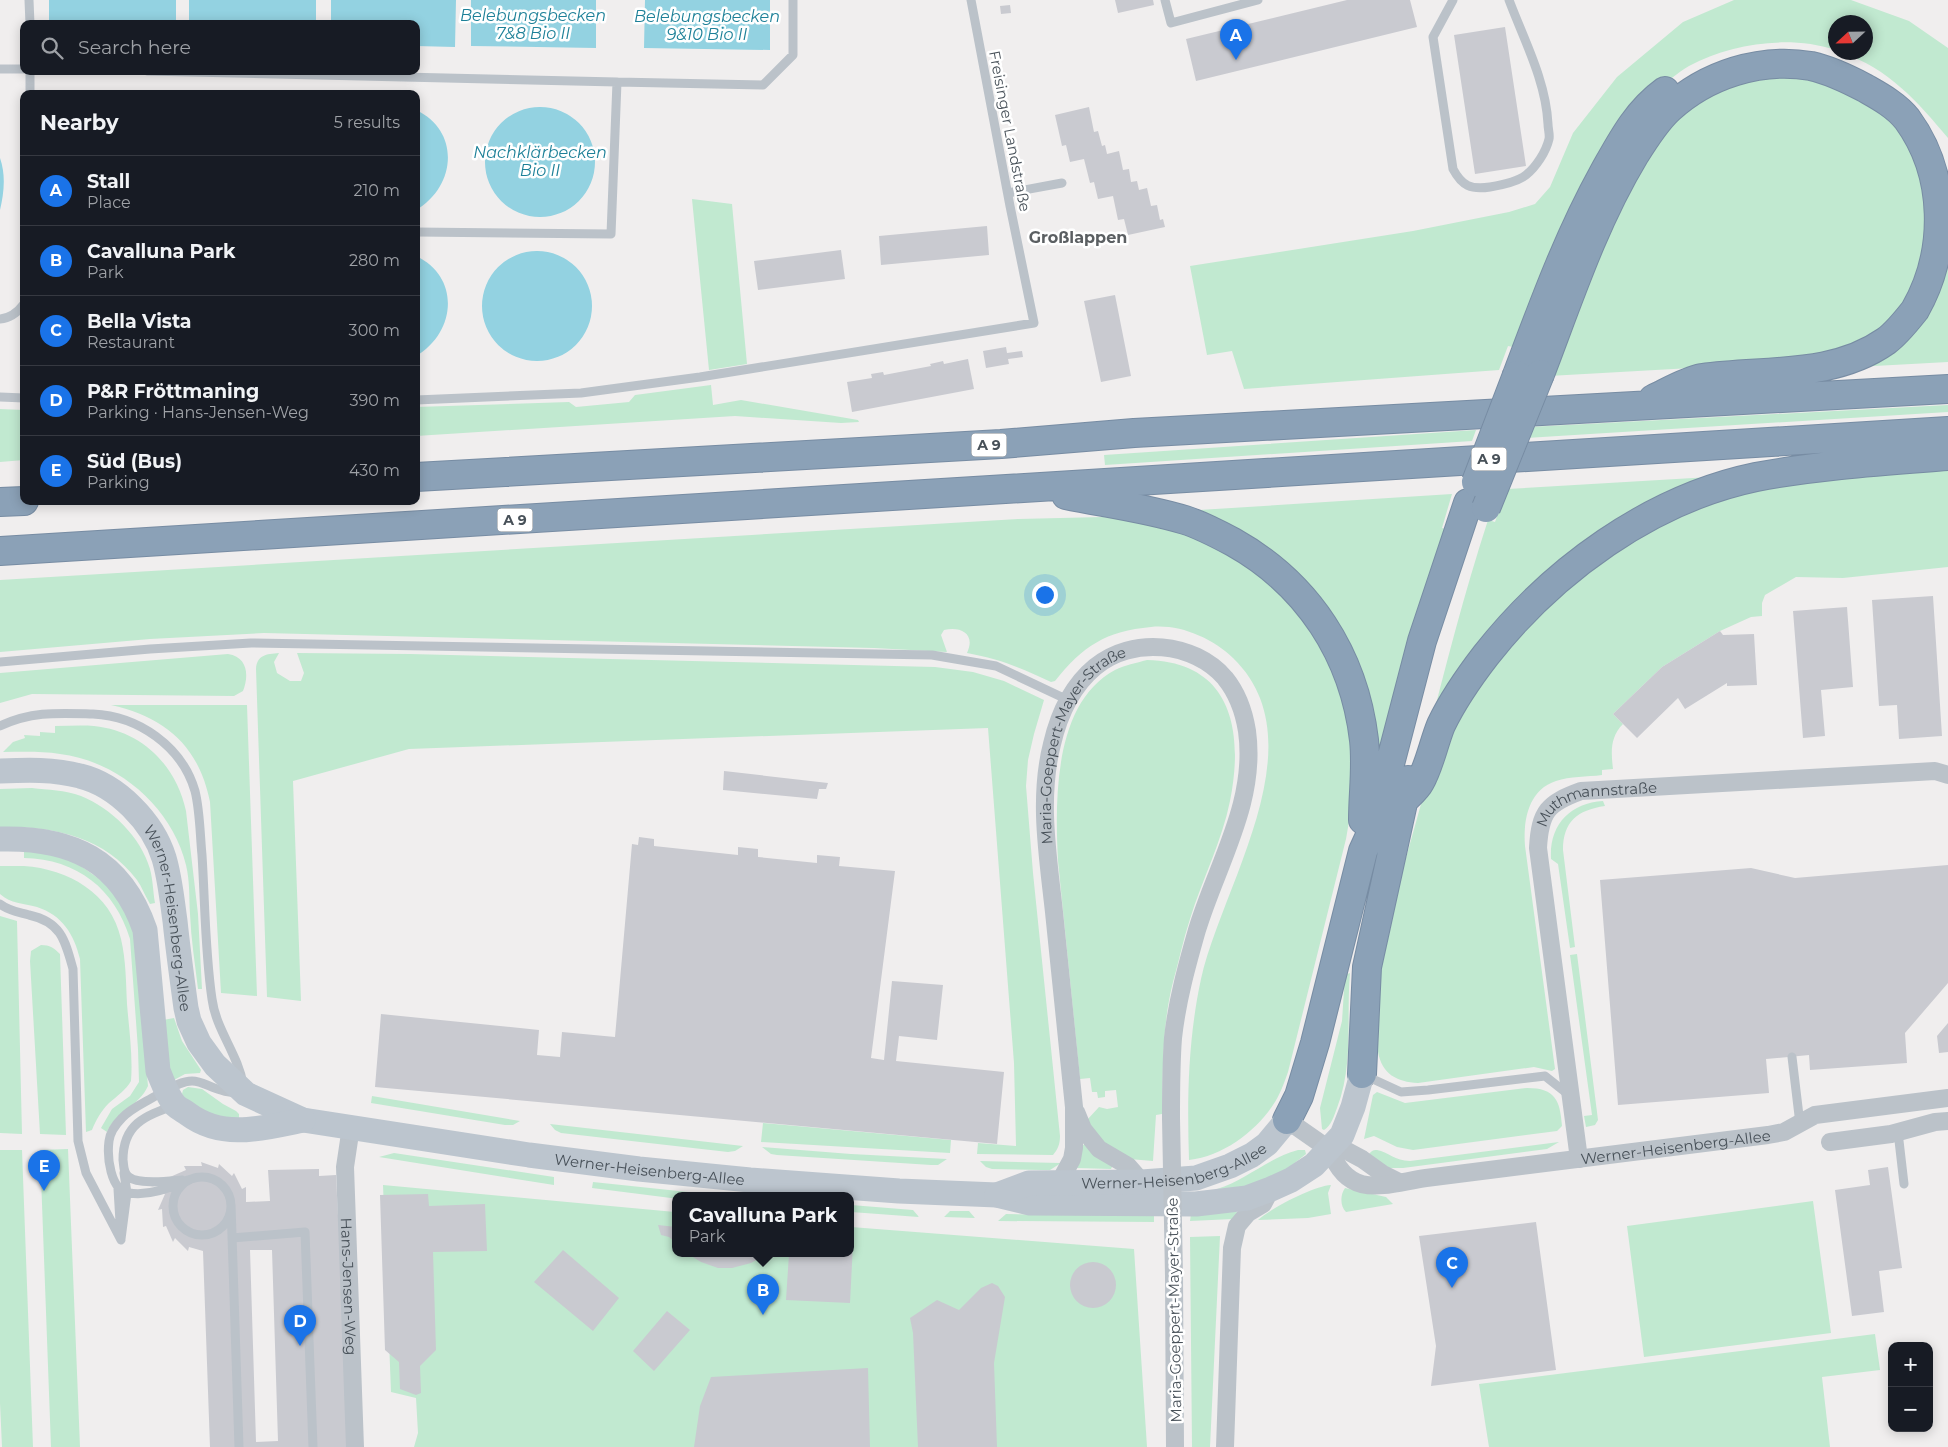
<!DOCTYPE html>
<meta charset="utf-8">
<style>
:root{--surface:#171b24;--page:#242831;--text:#f1f3f6;--muted:#9ea1a6;--line:#363941;--accent:#1a73e8}
body{margin:0;font-family:Montserrat,sans-serif;background:var(--page);color:var(--text)}
.controls{position:absolute;right:15px;bottom:15px;display:grid;overflow:hidden;border-radius:10px;box-shadow:0 2px 12px #0003}
.controls button{width:45px;height:45px;display:grid;place-items:center;padding:0;border:0;border-bottom:1px solid var(--line);background:var(--surface);color:var(--text);font:25px sans-serif}
.compass{position:absolute;left:1828px;top:15px;width:45px;height:45px;border-radius:50%;background:var(--surface);box-shadow:0 2px 12px #0003;rotate:248deg}
.you{position:absolute;left:1044px;top:594px;width:18px;height:18px;margin:-12px;border:4px solid #fff;border-radius:50%;background:#1a73e8;box-shadow:0 0 0 8px #1a73e833}
.badge{display:grid;place-items:center;width:32px;height:32px;border-radius:50%;background:var(--accent);color:#fff;font-size:16px;font-weight:700}
.pin{position:absolute;translate:-50% -41px;filter:drop-shadow(0 1px 2px #0008)}
.pin::after{content:'';position:absolute;top:26px;width:18px;height:15px;background:inherit;clip-path:polygon(0 0,100% 0,50% 100%)}
.popup{position:absolute;left:672px;top:1192px;width:182px;height:65px;box-sizing:border-box;display:grid;place-content:center;border-radius:10px;background:var(--surface);filter:drop-shadow(0 1px 4px #0005);font-size:16px;white-space:nowrap;color:var(--muted)}
.popup b{font-size:19px;color:var(--text)}
.popup::after{content:'';position:absolute;left:50%;top:100%;margin-left:-10px;border:10px solid transparent;border-top-color:var(--surface)}
.list{margin:0;padding:0;list-style:none}
h2{display:flex;justify-content:space-between;align-items:center;height:65px;margin:0;padding:0 20px;font-size:21px}
h2 small{font-size:16px;font-weight:400;color:var(--muted)}
.list li{display:grid;grid-template-columns:32px 1fr auto;gap:15px;align-items:center;box-sizing:border-box;height:70px;padding:0 20px;border-top:1px solid var(--line)}
.list b{display:block;font-size:19px;white-space:nowrap}
.list p{margin:0;font-size:16px;white-space:nowrap;color:var(--muted)}
.list em{font-size:16px;font-style:normal;color:var(--muted)}
.icon{flex:none;width:28px;height:28px;fill:none;stroke:currentColor;stroke-width:2;stroke-linecap:round;stroke-linejoin:round}
.map{position:relative;flex:none;width:1948px;height:1447px;overflow:hidden}
.search{position:absolute;background:var(--surface);box-shadow:0 2px 12px #0003;left:20px;top:20px;width:400px;height:55px;display:flex;align-items:center;gap:12px;box-sizing:border-box;padding:0 18px;border-radius:10px;color:var(--muted);font-size:19px}
.panel{position:absolute;background:var(--surface);box-shadow:0 2px 12px #0003;left:20px;top:90px;width:400px;height:415px;border-radius:10px}
.map>svg:first-child{display:block}
.green{fill:#c1e9d0}
.water{fill:#93d2e1}
.building{fill:#c9cad0;fill-rule:evenodd}
.lines{fill:none;stroke-linecap:round;stroke-linejoin:round}
.highway-casing{stroke:#778ca3;stroke-width:30}
.lane{stroke:#bbc2c9;stroke-width:9}
.street{stroke:#bbc2c9;stroke-width:18}
.secondary{stroke:#bcc5ce;stroke-width:25}
.highway{stroke:#8ba1b7;stroke-width:28}
.highway-bridge-casing{stroke:#778ca3;stroke-width:30;stroke-linecap:butt}
.street-bridge{stroke:#bbc2c9;stroke-width:18}
.highway-bridge{stroke:#8ba1b7;stroke-width:28}
.labels{text-anchor:middle;dominant-baseline:central;stroke-width:5;stroke-linejoin:round;paint-order:stroke}
.shield{fill:#fff;stroke:#7f858b;stroke-width:1}
.shield-label{font-size:14px;font-weight:bold;fill:#485159}
.street-label{font-size:15px;fill:#485159;stroke:#fff}
.water-label{font-size:16px;font-style:italic;fill:#1d8098;stroke:#fff}
.neighbourhood-label{font-size:16px;font-weight:bold;fill:#5b5f62;stroke:#fff}
</style>
<div class="map">
<svg width="1948" height="1447" viewBox="0 0 1948 1447">
<rect width="100%" height="100%" fill="#f0eeee"/>
<!-- green -->
<path class="green" d="M1734,0H1851L1909,21L1948,48V138C1918,102 1888,68 1842,53L1866,52V22H1836L1835,50C1790,35 1731,43 1689,66C1677,73 1666,83 1654,91L1513,347L1508,346L1499,370L1244,389L1232,351L1207,355L1190,266L1413,231L1509,212L1535,204L1550,187L1573,133L1617,77L1683,22Z
M1788,75L1815,79L1884,112L1919,156L1937,227L1905,310L1867,341L1796,362L1549,376L1601,244L1648,153L1690,105L1726,86L1756,77Z
M692,199L732,204L747,364L709,370Z
M1948,267V362L1856,367L1938,291Z
M711,385L713,405L741,400L858,420L859,422L841,423L735,416L416,436V407L569,402L576,407L629,402L635,395Z
M1948,405V412L1526,438L1529,427Z
M0,409L24,410V460L0,462Z
M1476,430L1472,441L1105,465L1104,455Z
M1948,463V567L1843,578L1796,577L1765,595L1762,603V616L1751,617L1720,631L1662,667L1613,714L1623,724C1610,737 1611,752 1613,769L1602,770V775C1587,777 1570,776 1556,781C1528,790 1523,821 1525,846L1555,1069L1552,1071L1534,1067L1418,1083C1397,1082 1382,1074 1378,1052L1379,991L1381,971L1404,865L1423,797L1465,700L1556,593L1638,532L1748,486Z
M1710,477L1598,540L1426,744C1445,668 1464,594 1488,520L1495,522L1507,489Z
M1452,494L1442,528L1449,530L1376,774L1358,668L1196,514L1199,510Z
M1103,517L1143,521L1182,530L1253,565L1303,613L1337,673L1354,740L1351,810L1346,839L1288,1072C1284,1083 1280,1095 1273,1105C1255,1132 1223,1156 1189,1160C1187,1097 1188,1040 1201,979C1222,885 1320,742 1233,658C1212,638 1180,624 1151,627C1106,631 1083,646 1055,681L1051,682C1021,668 1000,659 967,653C976,634 961,626 944,630L941,635L947,652L874,648L264,633L150,639L0,652V580L1018,519Z
M279,653L274,662L277,673L290,681H301L304,673L297,653L410,654L935,667L973,672L1004,681L1044,700L1034,734L1028,760L1026,786L1033,873L1060,1136C1060,1144 1058,1149 1053,1155L977,1154L978,1143L1016,1146L1014,1063L988,728L409,749L293,781L301,1001L267,997L256,669C257,655 266,654 279,653Z
M228,654C248,657 249,676 243,691L234,696L32,694L0,703V673Z
M1147,660C1232,662 1244,731 1230,801C1222,841 1202,880 1190,919C1183,940 1179,961 1173,982C1162,1025 1163,1071 1162,1114L1156,1115L1153,1161L1129,1159L1100,1140L1087,1120L1099,1107L1107,1109L1118,1107L1116,1090L1105,1091V1097L1098,1098L1097,1092H1092L1090,1078L1080,1079L1058,861C1055,802 1053,703 1115,670C1125,665 1136,663 1147,660Z
M111,705H247L257,996L221,993L210,802C199,746 165,717 111,705Z
M55,726C68,726 81,725 94,726C142,731 176,765 186,811L198,914L202,989H198C195,964 191,939 190,914C189,897 190,882 186,865C172,807 118,761 60,754C41,751 22,752 3,752L13,742L25,738L24,735L40,736V732L55,733Z
M32,788C48,790 65,790 81,796C111,808 141,837 150,869C153,880 153,892 155,903L150,904C145,896 142,887 137,880C104,836 52,826 0,827V789Z
M1603,801L1605,806C1577,810 1563,822 1563,850L1575,947L1570,948L1558,864L1551,859C1549,825 1570,803 1603,801Z
M24,851H35L74,861L109,886L133,924L148,1086C139,1106 116,1112 107,1132L101,1128L112,1109L130,1096L139,1082L138,1049L130,939C115,889 77,859 24,858Z
M24,866C68,869 111,893 121,939C126,960 126,983 127,1004C129,1029 133,1056 131,1081C126,1090 117,1096 109,1103C101,1111 96,1120 92,1130L86,1132L80,959C74,934 62,915 37,907C23,903 11,904 0,894V866Z
M0,916L17,921L22,1134L0,1133Z
M41,945C50,945 54,948 60,954L66,1135L40,1134L30,961L31,951Z
M1577,954L1598,1120L1595,1125L1586,1127L1584,1116L1592,1115L1570,955Z
M1350,973C1346,1019 1354,1064 1337,1108C1334,1116 1331,1126 1324,1130L1322,1129L1320,1108L1342,1021L1345,975Z
M174,1018L182,1041L201,1070L200,1073L185,1074L174,1080L169,1072L163,1020Z
M188,1087L202,1089L223,1104L236,1111L239,1114V1119L205,1114L184,1097L182,1094L183,1090Z
M1527,1088C1556,1088 1560,1101 1562,1126L1557,1131L1413,1150L1397,1147L1374,1136L1364,1139L1373,1095L1377,1092L1405,1103Z
M372,1096L520,1121L513,1125H505L371,1103Z
M763,1123L951,1140L950,1153L761,1142Z
M550,1124L743,1146L735,1151L728,1152L561,1133L555,1130Z
M1559,1142L1547,1149L1403,1168H1389L1369,1154C1372,1151 1372,1150 1377,1150C1388,1152 1395,1161 1410,1161Z
M1086,1143L1113,1165L1111,1169L1077,1168L1082,1146Z
M762,1147L851,1154L947,1159L938,1165H931L777,1155L771,1154Z
M68,1149L80,1447H51L40,1150Z
M0,1150H22L33,1447H2L0,1403Z
M1298,1150H1305L1306,1154L1277,1177L1252,1187L1217,1189C1246,1180 1268,1158 1298,1150Z
M394,1153L554,1177V1185L379,1157Z
M980,1161L1061,1163L1050,1170H1042L992,1169L986,1167Z
M593,1182L726,1196H676L675,1198H671L592,1188Z
M383,1185L675,1212L676,1254H850L851,1227L1134,1249L1147,1447H414L418,1433L416,1398L391,1392Z
M1331,1185L1328,1193L1331,1214L1308,1218L1258,1220C1271,1208 1314,1186 1331,1185Z
M1345,1188L1386,1197L1393,1204L1346,1212C1340,1206 1340,1195 1345,1188Z
M1813,1201L1831,1333L1644,1357L1627,1226Z
M851,1205L913,1210L919,1217L851,1212Z
M1233,1210L1238,1213L1233,1219L1190,1221L1191,1214Z
M950,1211H969L975,1218L944,1217Z
M1006,1214L1047,1215L1154,1214V1222L998,1221Z
M1220,1236L1210,1447H1192L1190,1237Z
M1875,1334L1880,1370L1822,1377L1830,1447H1489L1479,1384Z"/>
<!-- water -->
<path class="water" d="M49,0H176V24H49Z
M189,0H316V24H189Z
M331,0H456L455,47L416,46V24H331Z
M471,0H596V48L471,46Z
M645,0H770V50L644,48Z
M485 162a55 55 0 1 1 110 0a55 55 0 1 1-110 0Z
M416,110C461,131 456,187 416,210Z
M0,158C6,175 4,193 0,210Z
M482 306a55 55 0 1 1 110 0a55 55 0 1 1-110 0Z
M416,256C461,277 456,333 416,356Z"/>
<!-- building -->
<path class="building" d="M1115,0H1153L1154,5L1118,13Z
M1347,0H1410L1417,27L1196,81L1186,39Z
M1010,5L1011,13L1001,14L1000,6Z
M1505,27L1526,166L1475,174L1454,35Z
M1089,107L1094,132L1098,131L1102,146L1105,145L1107,154L1119,151L1123,170L1129,169L1131,182L1137,181L1139,190L1147,188L1151,206L1157,205L1160,220L1163,219L1165,227L1128,235L1124,219L1118,220L1113,196L1098,199L1094,182L1090,183L1084,159L1070,162L1066,145L1062,146L1055,115Z
M987,226L989,255L881,265L879,236Z
M841,250L845,279L758,290L754,261Z
M1115,295L1131,376L1101,382L1084,301Z
M1006,347L1007,353L1022,351L1023,357L1008,359L1009,364L986,368L983,351Z
M968,359L974,389L852,412L847,382L872,378L871,374L883,372L884,375L931,366L930,364L939,362L943,361L944,364Z
M1933,596L1942,736L1899,739L1897,705L1879,706L1872,600Z
M1847,607L1853,687L1821,690L1825,736L1803,738L1793,611Z
M1720,631L1723,635L1754,634L1757,685L1727,686V683L1685,709L1678,698L1637,738L1613,714L1662,667Z
M724,771L828,783L826,789H819L817,799L723,790Z
M639,837L654,839V846L738,855V847L758,849V857L817,863V855L840,857L839,866L895,871L871,1058L884,1060L892,981L943,985L937,1040L899,1036L896,1061L1004,1072L997,1144L375,1087L381,1014L539,1030L537,1055L560,1057L562,1032L615,1037L632,844L638,845Z
M1948,865V983L1905,1033L1907,1063L1810,1070L1809,1055L1766,1059L1769,1093L1618,1105L1600,880L1751,868L1795,878Z
M1948,1023V1052L1939,1053L1937,1036Z
M201,1162L218,1168L219,1164L232,1176L234,1173L242,1189L246,1187V1202L270,1201L268,1170L319,1169V1176L336,1175L338,1216L340,1215L349,1447H210L203,1251L189,1247L188,1251L175,1238L173,1242L166,1226L163,1227L162,1209L158,1210L165,1194L161,1193L170,1177L186,1170L184,1166H202ZM250,1250H272L278,1441L256,1442Z
M1888,1167L1902,1268L1879,1271L1884,1312L1852,1316L1835,1190L1870,1185L1868,1170Z
M428,1194L429,1206L485,1204L487,1251L433,1252L436,1350L420,1366L421,1393L416,1395L400,1389L399,1362L385,1350L380,1195Z
M1536,1222L1556,1370L1431,1386L1436,1346L1419,1236Z
M658,1225L676,1227V1243L669,1237L661,1235Z
M850,1244H853L850,1303L786,1300L789,1254H850Z
M563,1250L619,1298L593,1331L534,1282Z
M688,1254H767L751,1263L732,1268H718L701,1262Z
M1070 1285a23 23 0 1 1 46 0a23 23 0 1 1-46 0Z
M992,1283L998,1286L1005,1297L994,1363L997,1447H918L913,1333L910,1318L937,1300L959,1310L981,1288Z
M667,1311L690,1330L654,1371L633,1351Z
M868,1368L870,1447H694L700,1406L711,1377Z"/>
<g class="lines">
<defs>
<path id="highway" d="M1540,374C1568,301 1593,224 1634,156C1644,140 1655,122 1669,109C1706,75 1760,57 1811,66C1829,70 1848,79 1865,88C1879,96 1896,105 1907,119C1948,175 1948,252 1915,310C1907,320 1897,333 1886,341C1832,379 1764,369 1702,378C1686,381 1668,392 1653,399
M1517,375C1543,306 1568,237 1604,172C1621,142 1636,112 1665,91
M416,477L1001,444L1134,433L1948,389
M1066,495C1105,503 1146,508 1185,520C1201,525 1218,534 1233,542C1308,584 1354,655 1364,740C1367,767 1363,793 1363,820
M0,502L24,501
M0,551L1948,431
M1405,799C1410,794 1417,788 1420,782C1429,767 1434,742 1441,725C1453,700 1469,677 1486,655C1552,571 1650,499 1756,477C1819,465 1884,461 1948,456
M1362,1074L1367,967L1408,780
M1287,1120L1299,1096L1315,1043L1363,851L1373,829L1422,641L1468,503"/>
</defs>
<!-- highway casing -->
<use href="#highway" class="highway-casing"/>
<!-- lane -->
<path class="lane" d="M29,0L30,24
M1165,0L1171,23L1258,0
M1453,0L1433,37L1453,169C1462,186 1471,190 1490,187C1502,185 1517,182 1526,175C1536,167 1546,152 1549,139C1550,135 1548,129 1548,124C1546,81 1524,40 1509,0
M0,69H24
M147,71L617,82L611,234L416,232
M617,82L763,85L793,55V0
M30,94V71
M1008,193L1062,183
M0,319C11,318 18,312 24,304
M0,397L24,398
M416,400L581,393L700,377L1034,323L1010,206L971,0
M0,662L150,649L251,643L932,655L996,666L1068,700
M0,726C32,711 58,713 93,714C138,716 182,746 195,791C200,811 200,835 202,855C205,902 205,952 212,999C216,1030 238,1054 243,1084
M0,904C9,911 19,912 29,915C61,922 65,940 73,969L78,1141L86,1173L121,1240
M1792,1057L1800,1124
M1364,1075L1401,1092L1428,1090L1545,1076L1569,1095
M173,1106C145,1116 123,1124 123,1160C124,1166 123,1173 129,1177C139,1185 169,1181 182,1180
M1898,1132L1904,1184
M173 1206a29 29 0 1 1 58 0a29 29 0 1 1-58 0Z
M188,1180C169,1188 150,1196 129,1193C110,1191 107,1156 109,1141C110,1133 116,1124 122,1118C131,1108 146,1102 157,1095C167,1090 180,1081 192,1081C202,1081 211,1088 221,1090C226,1092 231,1092 236,1093
M118,1189L120,1222
M231,1205L239,1447
M232,1238L305,1232L313,1447
M121,1239L127,1193L124,1173"/>
<!-- street -->
<g class="street">
<path d="M1076,1112L1083,1129L1099,1149L1128,1166L1142,1182"/>
<path d="M1287,1120L1330,1150L1347,1151L1362,1159L1383,1174L1399,1182"/>
<path id="s1" d="M351,1127L345,1167L355,1447"/>
<path d="M1830,1142L1891,1134L1935,1122L1948,1121"/>
<path id="s2" d="M1330,1150C1349,1201 1385,1184 1426,1178L1768,1135L1784,1132L1815,1115L1948,1098"/>
<path id="s3" d="M1579,1159L1538,848C1540,811 1548,803 1581,791L1935,771L1948,775"/>
<path id="s4" d="M1059,1183L1072,1159L1074,1148V1107C1067,1042 1061,977 1054,912C1048,856 1038,799 1052,744C1059,714 1072,686 1095,667C1132,636 1194,642 1225,678C1238,694 1244,712 1247,731C1257,802 1217,864 1197,930C1187,965 1177,1001 1173,1038C1171,1064 1171,1091 1171,1118"/>
<path d="M1174,1276L1175,1447"/>
<path d="M1225,1447L1232,1248L1237,1226L1248,1213L1263,1204L1271,1189"/>
</g>
<!-- secondary -->
<g class="secondary">
<path id="s5" d="M0,771C27,770 54,769 80,776C117,785 153,822 164,858C170,878 172,900 175,921C178,950 182,979 186,1008L189,1021L199,1043L215,1065L246,1094L303,1120L529,1155L639,1169L750,1180L899,1191L997,1195L1030,1203L1196,1204L1247,1198L1271,1189L1291,1180L1314,1165L1342,1135L1353,1107L1362,1074"/>
<path d="M0,839C71,837 121,860 145,930L158,1071C163,1082 167,1096 175,1105C179,1109 184,1111 188,1114C223,1140 263,1128 303,1120"/>
<path id="s6" d="M997,1195L1029,1183L1142,1182L1196,1178L1230,1166L1252,1155L1267,1144L1287,1120"/>
</g>
<!-- highway -->
<use href="#highway" class="highway"/>
<defs>
<path id="highway-bridge" d="M1476,482L1517,375
M1486,508L1540,374"/>
</defs>
<!-- highway-bridge casing -->
<use href="#highway-bridge" class="highway-bridge-casing"/>
<!-- street-bridge -->
<path class="street-bridge" d="M1171,1118L1174,1276"/>
<!-- highway-bridge -->
<use href="#highway-bridge" class="highway-bridge"/>
</g>
<g class="labels">
<!-- shield labels -->
<g class="shield">
<rect x="971.5" y="433.5" width="35" height="23" rx="4"/>
<rect x="1471.5" y="447.5" width="35" height="23" rx="4"/>
<rect x="497.5" y="508.5" width="35" height="23" rx="4"/>
</g>
<g class="shield-label">
<text x="989" y="445">A 9</text>
<text x="1489" y="459">A 9</text>
<text x="515" y="520">A 9</text>
</g>
<!-- street labels -->
<g class="street-label">
<text transform="translate(1010 131) rotate(79)">Freisinger Landstraße</text>
<text stroke="none"><textPath href="#s4" startOffset="456">Maria-Goeppert-Mayer-Straße</textPath></text>
<text stroke="none"><textPath href="#s3" startOffset="402">Muthmannstraße</textPath></text>
<text stroke="none"><textPath href="#s5" startOffset="262">Werner-Heisenberg-Allee</textPath></text>
<text stroke="none"><textPath href="#s2" startOffset="365">Werner-Heisenberg-Allee</textPath></text>
<text stroke="none"><textPath href="#s6" startOffset="182">Werner-Heisenberg-Allee</textPath></text>
<text stroke="none"><textPath href="#s5" startOffset="874">Werner-Heisenberg-Allee</textPath></text>
<text stroke="none"><textPath href="#s1" startOffset="160">Hans-Jensen-Weg</textPath></text>
<text transform="translate(1174 1310) rotate(-91)">Maria-Goeppert-Mayer-Straße</text>
</g>
<!-- water labels -->
<g class="water-label">
<text x="533" y="15">Belebungsbecken<tspan x="533" dy="18">7&amp;8 Bio II</tspan></text>
<text x="707" y="16">Belebungsbecken<tspan x="707" dy="18">9&amp;10 Bio II</tspan></text>
<text x="540" y="152">Nachklärbecken<tspan x="540" dy="18">Bio II</tspan></text>
</g>
<!-- neighbourhood labels -->
<g class="neighbourhood-label">
<text x="1078" y="237">Großlappen</text>
</g>
</g>
</svg>
<div class="controls">
<button>+</button>
<button>−</button>
</div>
<svg class="compass" viewBox="-18 -18 36 36"><path d="M0-13l5 13h-10z" fill="#e53935"/><path d="M0 13l5-13h-10z" fill="#9ea1a6"/></svg>
<div class="you"></div>
<div class="pin badge" style="left:1236px;top:60px">A</div>
<div class="pin badge" style="left:763px;top:1315px">B</div>
<div class="popup"><b>Cavalluna Park</b>Park</div>
<div class="pin badge" style="left:1452px;top:1288px">C</div>
<div class="pin badge" style="left:300px;top:1346px">D</div>
<div class="pin badge" style="left:44px;top:1191px">E</div>
<div class="search"><svg class="icon" aria-label="search" viewBox="0 0 24 24"><circle cx="10" cy="10" r="6"/><path d="M15 15l6 6"/></svg>Search here</div>
<section class="panel">
<h2>Nearby<small>5 results</small></h2>
<ul class="list">
<li><span class="badge">A</span><div><b>Stall</b><p>Place</p></div><em>210 m</em></li>
<li><span class="badge">B</span><div><b>Cavalluna Park</b><p>Park</p></div><em>280 m</em></li>
<li><span class="badge">C</span><div><b>Bella Vista</b><p>Restaurant</p></div><em>300 m</em></li>
<li><span class="badge">D</span><div><b>P&amp;R Fröttmaning</b><p>Parking · Hans-Jensen-Weg</p></div><em>390 m</em></li>
<li><span class="badge">E</span><div><b>Süd (Bus)</b><p>Parking</p></div><em>430 m</em></li>
</ul>
</section>
</div>
